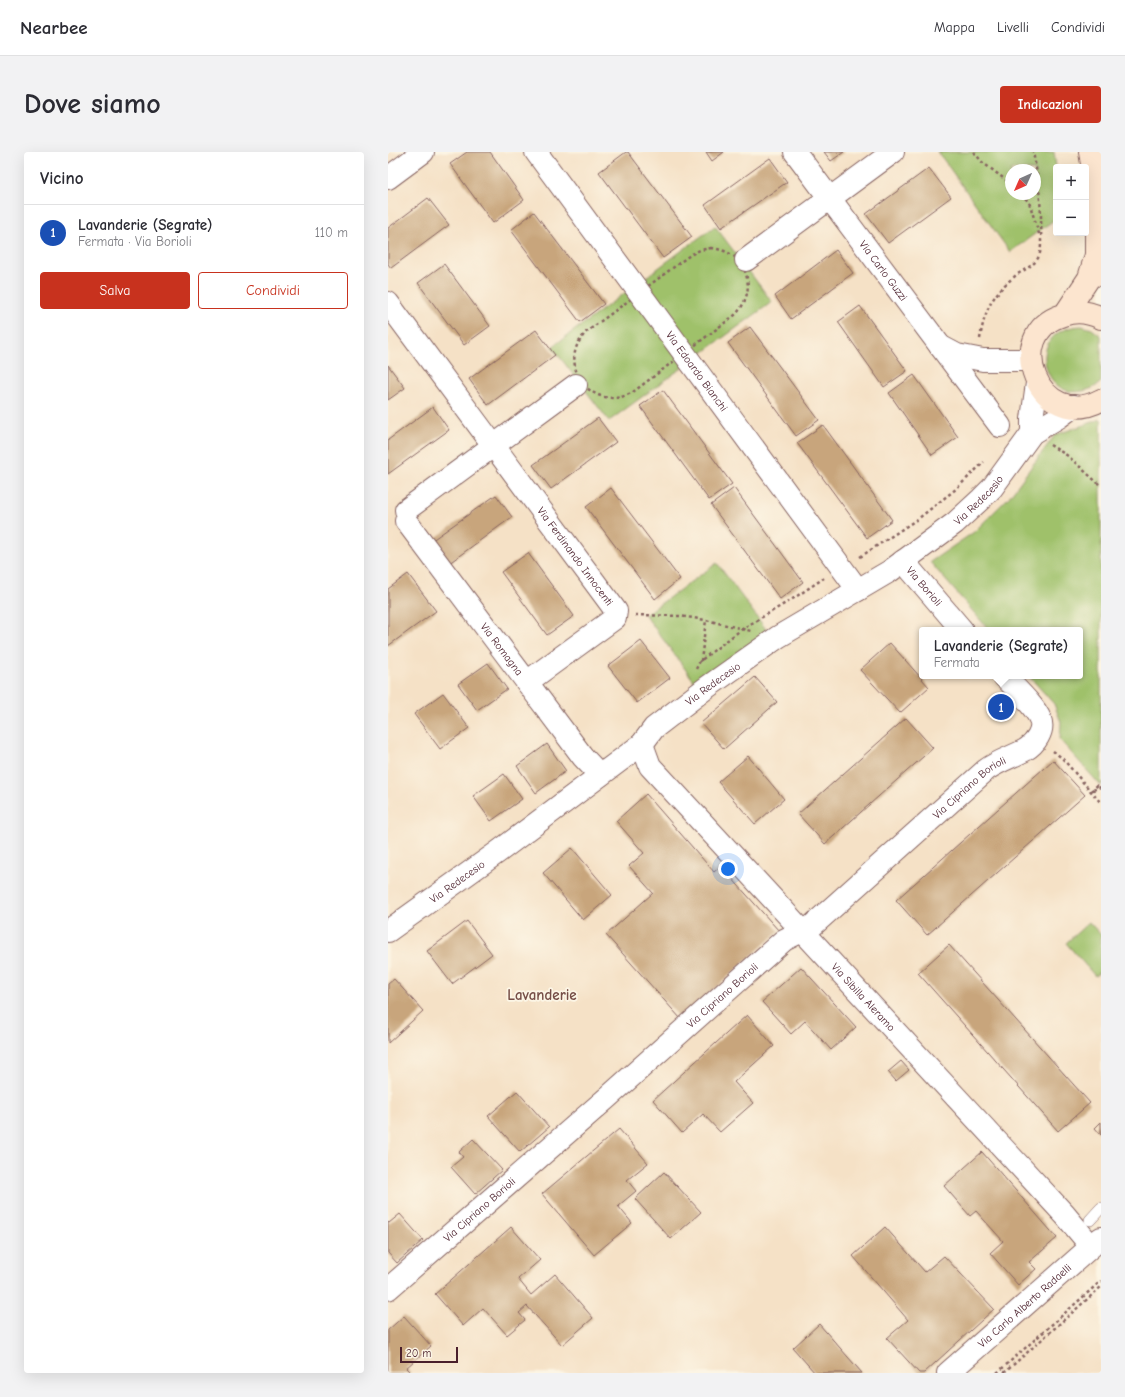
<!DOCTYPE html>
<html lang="it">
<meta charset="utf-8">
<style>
:root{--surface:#fff;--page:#f2f2f3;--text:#2b2b33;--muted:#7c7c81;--line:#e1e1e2;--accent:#c8321e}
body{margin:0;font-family:"Comic Neue",sans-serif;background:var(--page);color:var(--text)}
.controls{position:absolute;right:12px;top:12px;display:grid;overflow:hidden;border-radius:4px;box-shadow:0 4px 16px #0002}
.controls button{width:36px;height:36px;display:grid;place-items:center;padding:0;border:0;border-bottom:1px solid var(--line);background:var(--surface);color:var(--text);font:20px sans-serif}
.compass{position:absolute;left:617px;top:12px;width:36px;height:36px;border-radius:50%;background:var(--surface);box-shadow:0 4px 16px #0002;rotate:225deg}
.scale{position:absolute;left:12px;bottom:10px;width:58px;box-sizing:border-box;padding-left:4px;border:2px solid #4a1f2b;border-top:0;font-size:11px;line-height:14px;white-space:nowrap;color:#4a1f2b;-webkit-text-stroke:3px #fcf5e5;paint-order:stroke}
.you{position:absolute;left:340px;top:717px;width:14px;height:14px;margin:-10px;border:3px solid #fff;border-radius:50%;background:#1a73e8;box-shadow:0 0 0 6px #1a73e833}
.badge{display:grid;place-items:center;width:26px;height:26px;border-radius:50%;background:var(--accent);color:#fff;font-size:13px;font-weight:700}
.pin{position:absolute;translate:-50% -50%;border:2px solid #fff;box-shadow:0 1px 4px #0006}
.popup{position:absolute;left:531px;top:475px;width:164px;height:52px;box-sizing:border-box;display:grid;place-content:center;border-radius:4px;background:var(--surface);filter:drop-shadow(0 1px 3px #0005);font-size:13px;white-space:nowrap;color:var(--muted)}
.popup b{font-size:15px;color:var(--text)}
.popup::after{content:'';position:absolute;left:50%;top:100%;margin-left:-8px;border:8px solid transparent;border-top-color:var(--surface)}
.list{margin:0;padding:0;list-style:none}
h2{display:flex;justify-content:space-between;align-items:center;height:52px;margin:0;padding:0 16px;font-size:17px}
h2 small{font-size:13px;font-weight:400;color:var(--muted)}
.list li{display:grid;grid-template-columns:26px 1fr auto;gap:12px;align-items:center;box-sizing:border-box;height:56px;padding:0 16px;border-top:1px solid var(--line)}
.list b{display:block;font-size:15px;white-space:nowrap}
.list p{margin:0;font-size:13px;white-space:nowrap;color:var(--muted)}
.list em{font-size:13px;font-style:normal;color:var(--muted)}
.actions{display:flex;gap:8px;padding:12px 16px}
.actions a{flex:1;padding:9px 0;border:1px solid var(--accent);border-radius:4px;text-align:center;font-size:14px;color:var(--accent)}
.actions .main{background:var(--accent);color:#fff}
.map{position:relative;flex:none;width:713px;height:1221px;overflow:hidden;border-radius:4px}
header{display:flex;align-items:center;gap:24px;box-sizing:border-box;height:56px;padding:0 20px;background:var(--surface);border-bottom:1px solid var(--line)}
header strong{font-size:19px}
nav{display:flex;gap:22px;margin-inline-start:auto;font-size:14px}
.intro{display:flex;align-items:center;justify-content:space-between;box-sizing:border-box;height:96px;padding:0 24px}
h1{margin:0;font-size:28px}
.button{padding:10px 18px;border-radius:4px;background:var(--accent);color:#fff;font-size:14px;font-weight:700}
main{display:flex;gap:24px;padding:0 24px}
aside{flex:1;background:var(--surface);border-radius:4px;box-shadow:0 4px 16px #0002}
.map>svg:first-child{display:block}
.green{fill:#9fc16a;stroke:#74704a;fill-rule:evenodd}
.building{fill:#c8a57c}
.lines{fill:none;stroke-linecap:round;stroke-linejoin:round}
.lane-casing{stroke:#866361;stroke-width:12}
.street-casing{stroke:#866361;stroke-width:24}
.secondary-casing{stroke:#866361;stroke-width:24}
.path{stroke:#866361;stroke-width:2.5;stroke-dasharray:3 3;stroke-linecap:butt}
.lane{stroke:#fff;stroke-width:11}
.street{stroke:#fff;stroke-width:22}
.secondary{stroke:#fce5cf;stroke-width:22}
.labels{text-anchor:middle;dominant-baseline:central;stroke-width:3.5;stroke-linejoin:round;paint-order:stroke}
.street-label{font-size:11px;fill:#4a1f2b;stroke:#fcf5e5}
.district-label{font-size:15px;font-weight:bold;fill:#764e47;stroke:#fcf5e5}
</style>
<header>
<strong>Nearbee</strong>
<nav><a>Mappa</a><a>Livelli</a><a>Condividi</a></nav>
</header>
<div class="intro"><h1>Dove siamo</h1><a class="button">Indicazioni</a></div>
<main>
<aside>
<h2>Vicino<small></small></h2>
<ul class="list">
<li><span class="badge" style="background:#1a4fb4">1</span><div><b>Lavanderie (Segrate)</b><p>Fermata · Via Borioli</p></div><em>110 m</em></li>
</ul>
<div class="actions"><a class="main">Salva</a><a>Condividi</a></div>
</aside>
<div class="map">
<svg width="713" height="1221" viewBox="0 0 713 1221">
<rect width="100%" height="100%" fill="#fcf5e5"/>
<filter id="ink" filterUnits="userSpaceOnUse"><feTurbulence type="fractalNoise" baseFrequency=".025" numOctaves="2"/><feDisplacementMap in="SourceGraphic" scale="8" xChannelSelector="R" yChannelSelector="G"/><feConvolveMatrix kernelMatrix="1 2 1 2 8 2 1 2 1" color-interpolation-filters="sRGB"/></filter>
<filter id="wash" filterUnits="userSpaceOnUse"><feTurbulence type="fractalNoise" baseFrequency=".012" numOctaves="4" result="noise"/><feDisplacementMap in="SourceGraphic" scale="16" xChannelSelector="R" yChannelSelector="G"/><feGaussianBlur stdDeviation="0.9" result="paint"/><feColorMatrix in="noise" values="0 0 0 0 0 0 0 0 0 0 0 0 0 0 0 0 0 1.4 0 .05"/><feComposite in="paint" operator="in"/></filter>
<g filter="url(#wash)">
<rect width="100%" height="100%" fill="#f5e1c6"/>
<!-- green -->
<path class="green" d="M550,0H666C669,18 671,50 666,68L622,100ZM623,18H647V42H623Z
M327,74L384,150L221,269L164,195Z
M694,174L704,177L713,184V230C708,235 701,238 694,239C654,248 636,176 694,174Z
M713,267V634L672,588L673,570L666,552L641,524H692V478H601L542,410L586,380L621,345L667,283Z
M329,411L380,480L309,533L257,463Z
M701,770L713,783V819L707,824L678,791Z"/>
<g id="blocks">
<!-- building -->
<path class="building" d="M79,0H102L136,48L105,71L62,12Z
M238,0H240L304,85L275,106L211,20Z
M318,0H336L324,9Z
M436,0H456L443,9Z
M382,6L399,30L333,76L317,53Z
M541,16L563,45L500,91L478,62Z
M40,46L61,73L3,116L0,112V76Z
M146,60L216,152L192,170L123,78Z
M448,98L465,121L403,167L387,144Z
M56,112L102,174L76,193L30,131Z
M472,154L519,219L496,235L450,170Z
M362,175L431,268L408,284L340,191Z
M148,178L167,203L100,253L81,227Z
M0,213L17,236L0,248Z
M526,223L570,285L544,303L501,241Z
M275,238L344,332L321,348L252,254Z
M45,255L61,278L0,322V288Z
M210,266L228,290L163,337L145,313Z
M435,273L504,368L479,386L409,291Z
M223,336L292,427L267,447L198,355Z
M346,336L415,430L392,447L323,353Z
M108,343L124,365L60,412L43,389Z
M140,401L186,464L159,483L113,420Z
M20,422L48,459L0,494V437Z
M253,489L282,526L249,551L220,514Z
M502,491L541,535L512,561L472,518Z
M100,511L119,537L89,558L70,532Z
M367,525L389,550L336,597L313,571Z
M55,541L81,576L52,597L26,562Z
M518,566L545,596L437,692L410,662Z
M159,592L178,619L148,641L129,614Z
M360,604L396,647L367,672L330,630Z
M665,608L697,643L539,783L508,748Z
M116,622L134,647L103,669L85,644Z
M258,642L326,720L333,714L391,779L293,867L218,783L265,741L241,714L256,701L228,669Z
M184,696L224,743L195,768L155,721Z
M79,769L104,802L64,832L39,799Z
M561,793L702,951L670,979L530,821Z
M413,815L468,875L443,898L417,869L403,882L374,850Z
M6,827L35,859L0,891V832Z
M359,863L386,894L346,930L365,951L332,980L315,962L294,981L265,948Z
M513,909L521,918L508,929L500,920Z
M129,939L161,975L132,1000L100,964Z
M713,970V983L707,976Z
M231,977L260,1011L239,1028L248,1039L230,1054L244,1071L206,1103L154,1042Z
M85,987L114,1018L87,1042L63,1015L75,1005L71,1000Z
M594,1000L669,1086L641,1110L648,1117L630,1133L602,1101L615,1089L588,1059L582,1064L556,1034Z
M276,1020L313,1060L283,1087L247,1047Z
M12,1062L35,1088L9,1111L0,1101V1070L1,1071Z
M123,1075L152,1108L130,1127L143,1143L167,1122L205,1166L174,1193L139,1154L131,1161L137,1168L119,1183L95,1156L75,1174L47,1142Z
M497,1075L537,1120L556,1104L606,1157L536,1221H531L499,1186L520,1168L465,1104Z
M16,1164L43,1194L18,1216L23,1221H0V1178Z
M431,1172L474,1221H427L405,1196Z"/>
</g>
</g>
<g filter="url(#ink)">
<use href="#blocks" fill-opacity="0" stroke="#866361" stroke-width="1"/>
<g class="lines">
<defs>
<path id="lane" d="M702,1068L713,1056"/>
<g id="street">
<path id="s1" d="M148,0L470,438"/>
<path id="s2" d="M407,0L612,274"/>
<path d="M0,26L35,0"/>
<path d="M358,108L505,0"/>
<path id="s3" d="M0,151L228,459L227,466L139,530"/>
<path d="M552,194L569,203L595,208H643"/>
<path d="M644,281V267L649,231"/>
<path d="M18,358L188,233"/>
<path id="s4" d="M18,369L195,605L212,623"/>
<path id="s5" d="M515,409L574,478"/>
<path id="s6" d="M254,592L262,614L677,1063L703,1094"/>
<path id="s7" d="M0,779L110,700L254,592L266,576L318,536L390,485L502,419L567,371L593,347L604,336L644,281L671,265L686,254"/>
<path id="s8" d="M0,1137L219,946L396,788L424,774L598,618C610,609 624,605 637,598C647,592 657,579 652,567C647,554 626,535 616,524"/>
<path id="s9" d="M560,1221L713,1086"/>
</g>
<path id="secondary" d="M702,0L706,23L708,52V103L713,123
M677,162L701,126L708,103
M713,166C701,160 688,158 675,163C613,182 651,281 713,248"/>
</defs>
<!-- lane casing -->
<use href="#lane" class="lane-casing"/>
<!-- street casing -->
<use href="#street" class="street-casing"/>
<!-- secondary casing -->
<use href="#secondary" class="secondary-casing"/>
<!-- path -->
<path class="path" d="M586,0L594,10L623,32
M633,42L641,50L652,85
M323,96C331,97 338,99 344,103C357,111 363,130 358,145C356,152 352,158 347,163L245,240C241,242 237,244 233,245C206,251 182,227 187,200C188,193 193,187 197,181L302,103L312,98Z
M592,187C596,160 604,142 626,125C634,118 645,115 650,106C653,101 653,94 653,88C654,58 651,30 645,0
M662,293L680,304L713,334
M472,405L531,366L568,337L596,310
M247,463L292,464L318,468L363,479
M313,509L318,468
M308,517L312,509L354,477L403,448L436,426
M665,599L674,606L713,651
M705,638L713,635
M703,639L713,630
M609,1221L713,1129
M616,1221L713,1135"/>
<!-- lane -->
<use href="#lane" class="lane"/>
<!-- street -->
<use href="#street" class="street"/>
<!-- secondary -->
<use href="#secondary" class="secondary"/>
</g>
</g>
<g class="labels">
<!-- street labels -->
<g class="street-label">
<text stroke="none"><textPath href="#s2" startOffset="148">Via Carlo Guzzi</textPath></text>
<text stroke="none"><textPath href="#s1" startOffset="272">Via Edoardo Bianchi</textPath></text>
<text stroke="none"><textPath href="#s7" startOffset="733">Via Redecesio</textPath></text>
<text stroke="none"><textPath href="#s3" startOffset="315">Via Ferdinando Innocenti</textPath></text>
<text stroke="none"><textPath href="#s5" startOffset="33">Via Borioli</textPath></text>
<text stroke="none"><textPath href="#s4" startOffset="160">Via Romagna</textPath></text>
<text stroke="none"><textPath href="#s7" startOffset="409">Via Redecesio</textPath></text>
<text stroke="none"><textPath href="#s8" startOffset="769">Via Cipriano Borioli</textPath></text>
<text stroke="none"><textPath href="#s7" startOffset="85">Via Redecesio</textPath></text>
<text stroke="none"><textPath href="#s8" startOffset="445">Via Cipriano Borioli</textPath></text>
<text stroke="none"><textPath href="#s6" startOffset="338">Via Sibilla Aleramo</textPath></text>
<text stroke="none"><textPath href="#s8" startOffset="121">Via Cipriano Borioli</textPath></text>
<text stroke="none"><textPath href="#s9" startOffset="102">Via Carlo Alberto Radaelli</textPath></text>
</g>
<!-- district labels -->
<g class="district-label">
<text x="154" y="843">Lavanderie</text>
</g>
</g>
</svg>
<div class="controls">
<button>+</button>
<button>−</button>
</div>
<svg class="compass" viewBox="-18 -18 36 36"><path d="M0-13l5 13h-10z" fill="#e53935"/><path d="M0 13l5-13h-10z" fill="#7c7c81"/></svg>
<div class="scale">20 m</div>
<div class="you"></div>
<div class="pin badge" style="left:613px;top:555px;background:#1a4fb4">1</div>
<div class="popup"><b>Lavanderie (Segrate)</b>Fermata</div>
</div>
</main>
